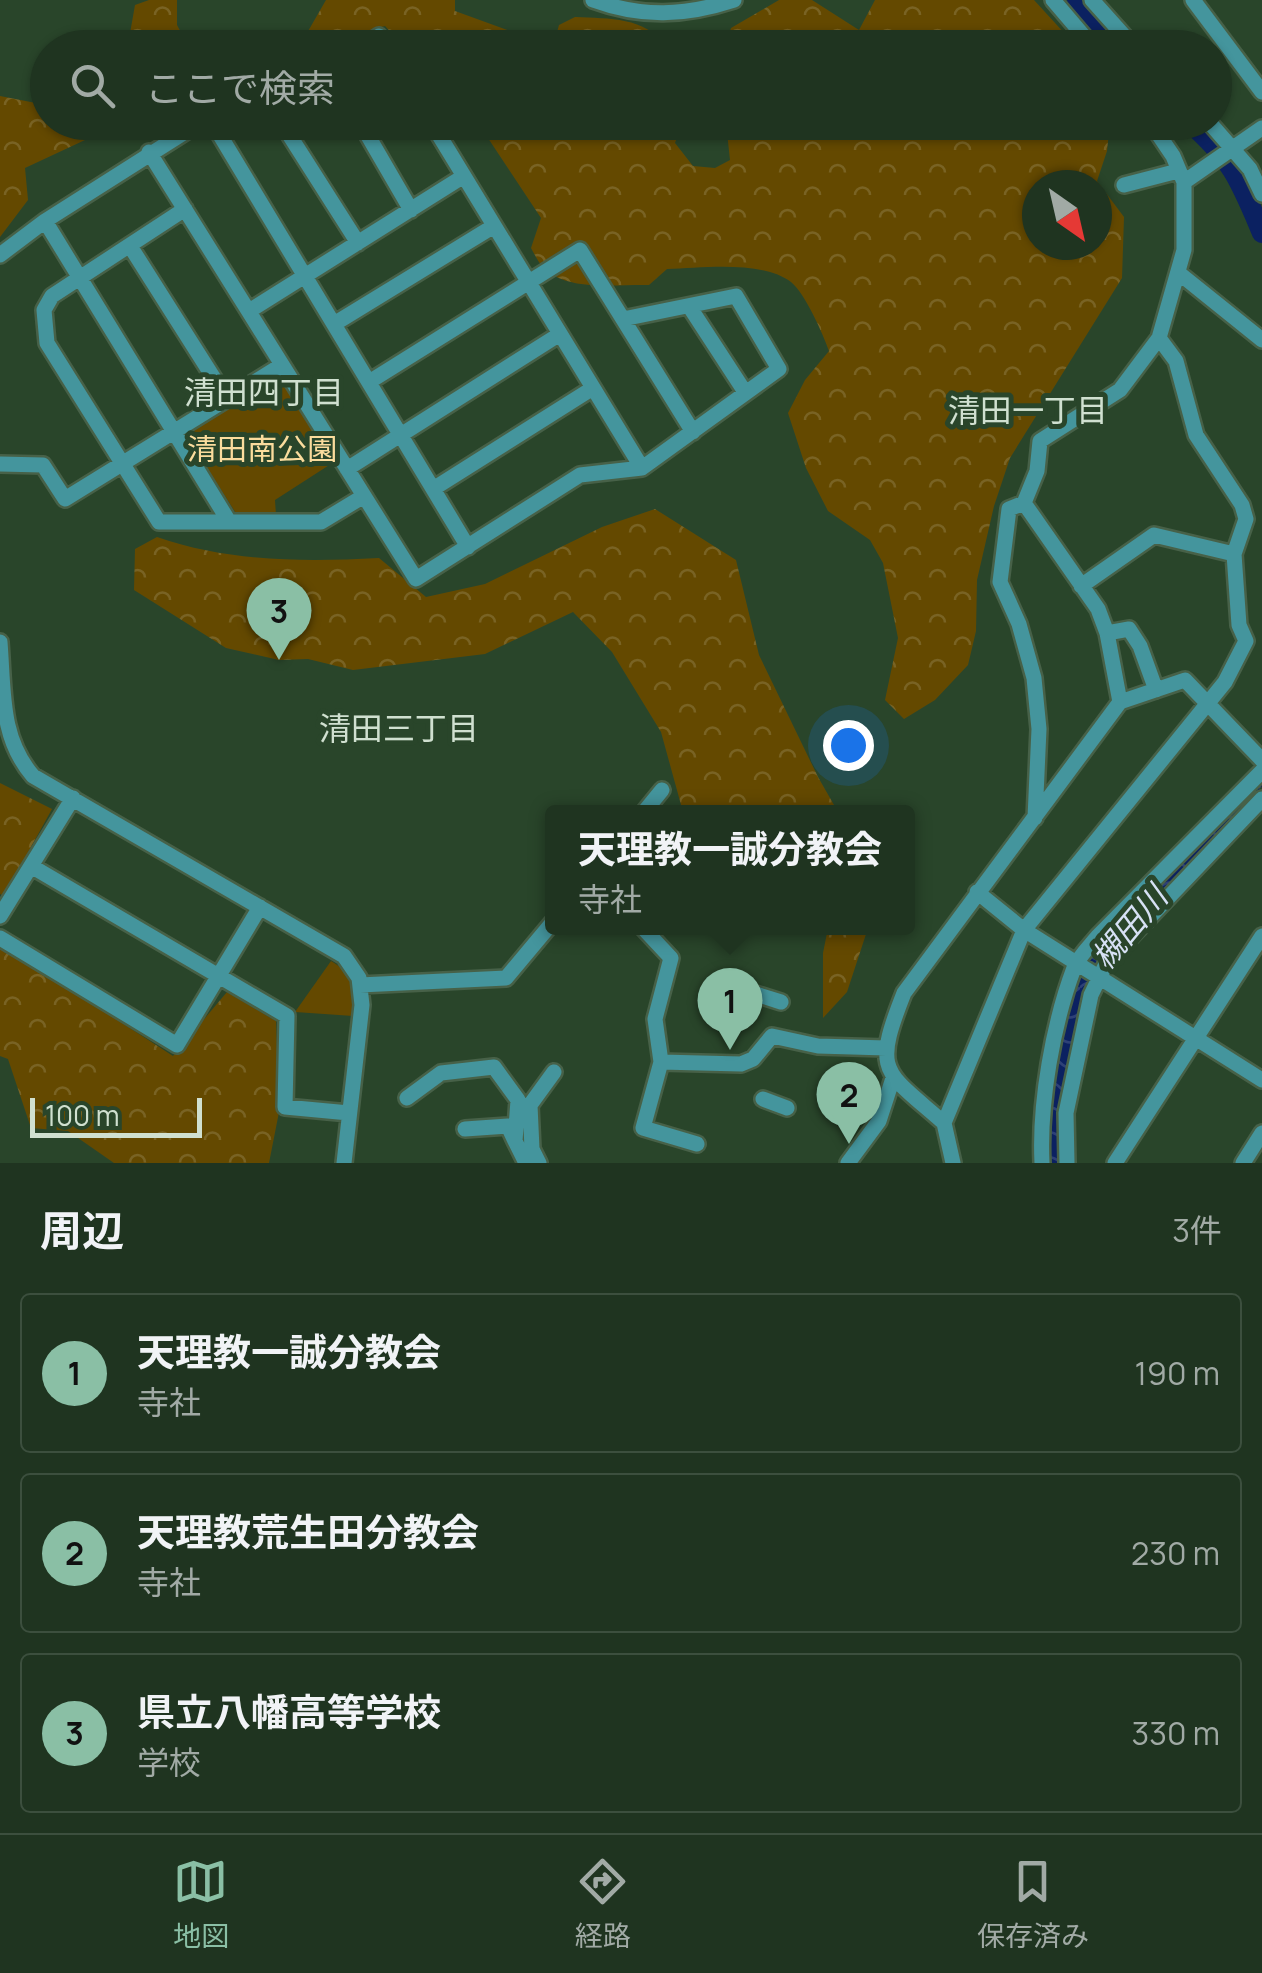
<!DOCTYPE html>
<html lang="ja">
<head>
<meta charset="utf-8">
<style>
	body { margin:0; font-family:Manrope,"Noto Sans JP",sans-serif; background:#273c29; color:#f1f3f6 }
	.compass { position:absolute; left:1022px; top:170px; width:90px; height:90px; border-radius:50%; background:#1f3420; box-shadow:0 2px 8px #0004; rotate:146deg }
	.scale { position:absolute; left:30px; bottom:25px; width:172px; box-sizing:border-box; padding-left:10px; border:5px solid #d0e0d0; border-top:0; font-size:28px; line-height:35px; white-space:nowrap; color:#d0e0d0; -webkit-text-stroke:8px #29452a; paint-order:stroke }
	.you { position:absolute; left:848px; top:745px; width:35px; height:35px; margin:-25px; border:8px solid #fff; border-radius:50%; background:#1a73e8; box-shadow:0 0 0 15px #1a73e833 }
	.badge { display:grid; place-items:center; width:65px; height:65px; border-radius:50%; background:#8abfa5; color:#111; font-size:32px; font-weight:700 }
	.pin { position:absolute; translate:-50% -82px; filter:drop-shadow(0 2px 5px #0008) }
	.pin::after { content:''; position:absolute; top:52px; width:35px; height:30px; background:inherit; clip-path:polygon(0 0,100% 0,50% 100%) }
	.popup { position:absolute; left:545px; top:805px; width:370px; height:130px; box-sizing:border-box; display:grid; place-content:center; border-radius:10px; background:#1f3420; filter:drop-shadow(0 2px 8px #0005); font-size:32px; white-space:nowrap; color:#a1aaa5 }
	.popup b { font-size:38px; color:#f1f3f6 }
	.popup::after { content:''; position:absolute; left:50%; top:100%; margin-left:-20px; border:20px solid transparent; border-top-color:#1f3420 }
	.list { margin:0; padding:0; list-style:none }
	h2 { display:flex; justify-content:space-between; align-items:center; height:130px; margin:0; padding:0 40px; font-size:42px }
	h2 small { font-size:32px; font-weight:400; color:#a1aaa5 }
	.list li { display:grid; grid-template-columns:65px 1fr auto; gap:30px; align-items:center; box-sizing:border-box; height:160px; margin:0 20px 20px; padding:0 20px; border:2px solid #3c4f3e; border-radius:10px }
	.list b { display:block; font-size:38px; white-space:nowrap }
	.list p { margin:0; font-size:32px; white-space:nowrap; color:#a1aaa5 }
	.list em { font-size:32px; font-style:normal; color:#a1aaa5 }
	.icon { flex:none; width:55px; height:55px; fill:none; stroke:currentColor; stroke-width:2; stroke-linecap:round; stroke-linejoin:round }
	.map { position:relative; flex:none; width:1262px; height:1163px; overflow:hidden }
	.search { position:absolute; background:#1f3420; box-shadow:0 2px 8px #0004; left:30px; right:30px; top:30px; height:110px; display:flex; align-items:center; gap:25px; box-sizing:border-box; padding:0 35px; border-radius:55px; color:#a1aaa5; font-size:38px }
	.sheet { height:670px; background:#1f3420 }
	nav { display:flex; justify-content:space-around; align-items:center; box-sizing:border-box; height:140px; border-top:2px solid #3c4f3e; background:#1f3420; font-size:28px; color:#a1aaa5 }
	nav a { display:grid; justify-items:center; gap:5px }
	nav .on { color:#8abfa5 }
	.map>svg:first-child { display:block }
	.forest { fill:url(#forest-crowns); fill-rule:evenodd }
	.green { fill:#644900 }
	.water { fill:url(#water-waves) }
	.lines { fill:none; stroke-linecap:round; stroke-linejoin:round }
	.river { stroke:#0b2161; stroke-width:20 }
	.minor-casing { stroke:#476148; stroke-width:20 }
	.minor { stroke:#44959d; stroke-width:15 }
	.labels { text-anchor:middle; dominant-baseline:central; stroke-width:10; stroke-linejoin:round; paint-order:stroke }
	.park-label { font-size:30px; fill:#fbdc9d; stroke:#29452a }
	.neighbourhood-label { font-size:32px; fill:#d0e0d0; stroke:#29452a }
	.water-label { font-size:32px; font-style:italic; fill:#d7e1f5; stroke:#29452a }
</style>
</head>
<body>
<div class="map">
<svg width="1262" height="1163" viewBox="0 0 1262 1163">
	<defs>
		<pattern id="forest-crowns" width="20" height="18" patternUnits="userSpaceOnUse" patternTransform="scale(2.5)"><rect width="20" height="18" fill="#644900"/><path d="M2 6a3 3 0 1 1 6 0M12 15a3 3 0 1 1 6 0" fill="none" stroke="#796324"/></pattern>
		<pattern id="water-waves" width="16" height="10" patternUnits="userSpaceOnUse" patternTransform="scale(2.5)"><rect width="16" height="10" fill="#0b2161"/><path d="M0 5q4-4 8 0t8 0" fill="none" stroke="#2e4177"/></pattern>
	</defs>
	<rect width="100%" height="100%" fill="#29452a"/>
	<path class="forest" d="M 149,0 L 177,0 L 177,25 L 189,47 L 107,47 L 129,39 L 135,5 Z
		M 326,0 L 455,0 L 455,11 L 529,38 L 527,47 L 405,47 L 385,26 L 313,47 L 307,33 Z
		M 779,0 L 812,0 L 859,30 L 875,0 L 1034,0 L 1077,47 L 725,47 L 731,28 Z
		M 575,17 C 610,19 644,16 667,47 L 553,47 L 559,25 Z
		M 47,94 L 48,122 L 155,123 L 85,140 L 25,168 L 28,200 L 0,237 L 0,96 L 41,104 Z
		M 478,123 L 682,123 L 675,143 L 693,166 L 715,168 L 730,160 L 726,123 L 1110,123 L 1107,151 L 1097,181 L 1124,217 L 1122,278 L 1010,458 L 994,506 L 977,580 L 976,631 L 968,665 L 935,700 L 904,719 L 885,700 L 898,638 L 883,563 L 870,540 L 828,511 L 806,468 L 788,413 L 805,380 L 829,351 C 823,334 805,293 791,282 C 761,260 703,268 667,269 L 649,285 C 618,284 569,292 545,269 C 539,264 535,255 531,248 L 541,218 ZM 1037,185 L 1097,185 L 1097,245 L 1037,245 Z
		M 655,509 L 736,560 L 759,655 L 818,777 L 838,812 L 683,812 L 661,732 L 612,652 L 573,612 L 485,654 L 353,670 L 308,659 L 279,660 L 226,648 L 134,590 L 135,549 L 157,537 C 229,562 304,562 379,558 L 426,597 L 485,584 L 602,527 Z
		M 0,783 L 52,809 L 4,896 L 0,894 Z
		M 828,928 L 868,928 L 847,992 L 823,1018 L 823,953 Z
		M 0,944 L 173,1056 L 227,992 L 276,1021 L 279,1112 L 269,1163 L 114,1163 L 68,1131 L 31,1128 L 8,1059 L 0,1056 Z"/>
	<path class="green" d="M 281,376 L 334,462 L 275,500 L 276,515 L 237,515 L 186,435 Z
		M 331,961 C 354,974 355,991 353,1016 L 295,1012 Z"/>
	<path class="water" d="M 1262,777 L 1262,786 L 1250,800 L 1104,951 L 1084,1000 L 1059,1105 L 1059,1163 L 1047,1163 C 1046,1088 1059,1001 1104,939 Z"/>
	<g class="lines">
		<path class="river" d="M 1077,0 L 1117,48
			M 1189,122 C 1233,161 1240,181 1262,233"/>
		<g class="minor-casing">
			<path id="minor" d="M 593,0 C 642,18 685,16 734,0
				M 1053,0 L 1094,48
				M 1092,0 L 1135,48
				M 1193,0 L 1262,92
				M 361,48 L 379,36 L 386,48
				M 212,122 L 468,547
				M 281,122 L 358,243
				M 360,122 L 411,210
				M 431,122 L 642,468
				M 1209,122 L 1250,169 L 1262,194
				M 149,152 L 416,579 L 580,475 L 642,468 L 779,369 L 736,296 L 623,319
				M 1184,182 L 1262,128
				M 1124,185 L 1178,171
				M 185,209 L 52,296 L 44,310 L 47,343 L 159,522 L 321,522 L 364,496
				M 45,221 L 228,520
				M 130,246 L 227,399
				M 0,255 L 45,221 L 201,122
				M 1180,274 L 1262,340
				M 689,306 L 745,392
				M 249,311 L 464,176
				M 334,324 L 494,226
				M 369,382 L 580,250 L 693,432
				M 0,464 L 43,465 L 65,499 L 282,365
				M 347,469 L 560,334
				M 433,489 L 593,388
				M 1024,503 L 1098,609 L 1107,633 L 1120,702
				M 1081,586 L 1154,535 L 1234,554
				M 1107,633 L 1129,629 L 1140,646 L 1156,690
				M 0,642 C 4,692 0,738 33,776 L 344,956 L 359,978 L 362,1005 L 344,1163
				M 644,812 L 662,790
				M 1035,818 L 1039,729 L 1034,678 L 1019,624 L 1000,582 L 1009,509 L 1024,503 L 1037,471 L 1040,441 L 1120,390 L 1159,338 L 1184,250 L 1184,182 L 1173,156 L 1150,122
				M 31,866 L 287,1016 L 285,1107 L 349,1113
				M 977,892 L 1024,930 L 1262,1080
				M 0,916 L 73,798
				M 643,928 L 671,958 L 655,1019 L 661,1062 L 643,1128 L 697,1144
				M 0,938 L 177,1045 L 260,907
				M 724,984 L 781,1002
				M 360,985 L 506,978 L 552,923
				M 661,1062 L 741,1064 L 753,1059 L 772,1036 L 818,1046 L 886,1048
				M 407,1098 L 441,1073 L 494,1067 L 518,1100 L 515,1141 L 526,1163
				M 763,1099 L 787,1108
				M 944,1123 C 884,1070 872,1074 904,993 L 1120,702 L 1185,680 L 1262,760
				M 465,1129 L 508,1126 L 515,1141
				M 539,1163 L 532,1149 L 530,1105 L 554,1072
				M 848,1163 L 879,1121 L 893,1078
				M 953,1163 L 944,1123 L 1024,930 L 1225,682 L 1246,641 L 1239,625 L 1234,554 L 1246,519 L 1242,505 L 1196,435 L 1176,361 L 1159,338
				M 1042,1163 C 1039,1103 1053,1024 1074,968 C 1079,956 1090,946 1098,936 L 1262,771
				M 1067,1163 L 1066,1113 L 1091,995 L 1107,962 L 1262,799
				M 1115,1163 L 1262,936
				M 1243,1163 L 1262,1133"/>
		</g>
		<use href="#minor" class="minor"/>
	</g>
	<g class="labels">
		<g class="park-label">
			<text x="262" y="448">清田南公園</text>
		</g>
		<g class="neighbourhood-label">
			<text x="264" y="392">清田四丁目</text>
			<text x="1028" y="410">清田一丁目</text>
			<text x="399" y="728">清田三丁目</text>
		</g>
		<g class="water-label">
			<text transform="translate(1129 927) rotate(-50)">槻田川</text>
		</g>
	</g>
</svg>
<svg class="compass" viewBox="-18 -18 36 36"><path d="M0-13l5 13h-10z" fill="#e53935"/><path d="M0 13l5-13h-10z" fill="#a1aaa5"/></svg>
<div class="scale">100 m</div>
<div class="you"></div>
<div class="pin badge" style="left:730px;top:1050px">1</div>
<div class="popup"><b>天理教一誠分教会</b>寺社</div>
<div class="pin badge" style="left:849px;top:1144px">2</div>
<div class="pin badge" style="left:279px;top:660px">3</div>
<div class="search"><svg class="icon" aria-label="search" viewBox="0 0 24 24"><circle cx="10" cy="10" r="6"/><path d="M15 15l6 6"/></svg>ここで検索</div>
</div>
<section class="sheet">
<h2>周辺<small>3件</small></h2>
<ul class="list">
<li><span class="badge">1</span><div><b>天理教一誠分教会</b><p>寺社</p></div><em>190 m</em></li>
<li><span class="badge">2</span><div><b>天理教荒生田分教会</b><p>寺社</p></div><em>230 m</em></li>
<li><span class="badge">3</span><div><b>県立八幡高等学校</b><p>学校</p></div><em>330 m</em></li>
</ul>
</section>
<nav>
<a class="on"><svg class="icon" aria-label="map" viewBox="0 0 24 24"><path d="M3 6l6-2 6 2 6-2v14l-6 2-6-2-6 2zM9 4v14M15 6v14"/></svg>地図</a>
<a><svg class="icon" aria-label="directions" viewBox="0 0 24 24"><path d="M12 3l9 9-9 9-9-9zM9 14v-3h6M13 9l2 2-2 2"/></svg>経路</a>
<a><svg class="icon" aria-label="saved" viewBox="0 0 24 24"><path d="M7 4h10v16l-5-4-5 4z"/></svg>保存済み</a>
</nav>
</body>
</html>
